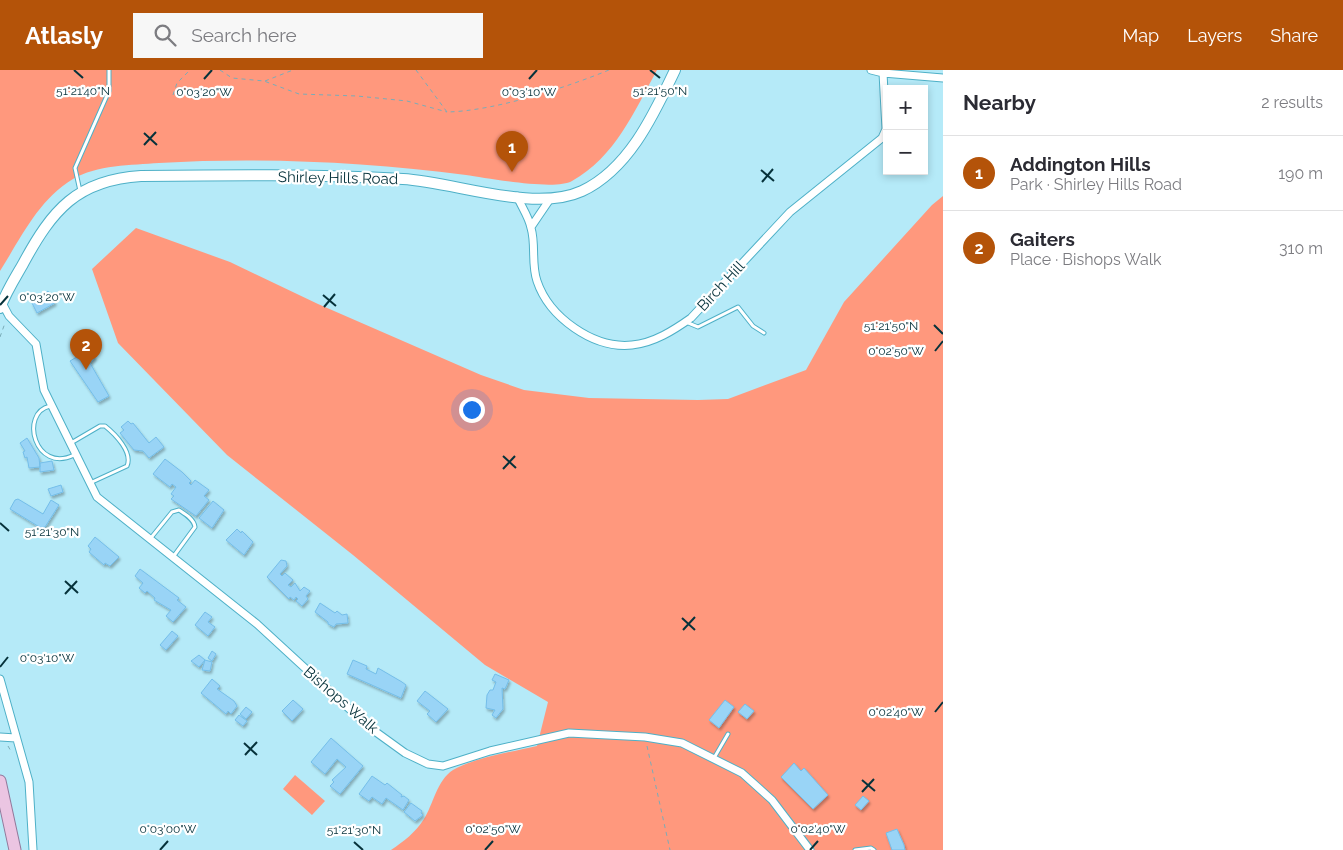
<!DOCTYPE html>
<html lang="en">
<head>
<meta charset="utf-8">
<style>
	body { margin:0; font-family:Raleway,sans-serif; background:#f7f7f7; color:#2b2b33 }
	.controls { position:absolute; right:15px; top:15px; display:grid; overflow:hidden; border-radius:0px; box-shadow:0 2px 8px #0003 }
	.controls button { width:45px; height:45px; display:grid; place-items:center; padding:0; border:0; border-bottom:1px solid #e1e1e2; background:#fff; color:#2b2b33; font:25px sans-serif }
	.you { position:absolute; left:471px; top:339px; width:18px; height:18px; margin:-12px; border:4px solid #fff; border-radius:50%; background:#1a73e8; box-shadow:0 0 0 8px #1a73e833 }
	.badge { display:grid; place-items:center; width:32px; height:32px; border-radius:50%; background:#b45309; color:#fff; font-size:16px; font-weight:700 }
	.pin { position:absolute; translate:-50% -41px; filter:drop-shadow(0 1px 2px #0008) }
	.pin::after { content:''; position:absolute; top:26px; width:18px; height:15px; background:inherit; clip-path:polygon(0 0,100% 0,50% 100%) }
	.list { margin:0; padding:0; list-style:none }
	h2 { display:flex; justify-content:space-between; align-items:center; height:65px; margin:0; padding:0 20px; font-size:21px }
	h2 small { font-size:16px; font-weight:400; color:#7c7c81 }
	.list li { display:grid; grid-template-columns:32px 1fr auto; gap:15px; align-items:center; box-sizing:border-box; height:75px; padding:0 20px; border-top:1px solid #e1e1e2 }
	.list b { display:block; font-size:19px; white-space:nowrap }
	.list p { margin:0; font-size:16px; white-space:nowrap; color:#7c7c81 }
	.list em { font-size:16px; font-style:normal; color:#7c7c81 }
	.icon { flex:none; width:28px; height:28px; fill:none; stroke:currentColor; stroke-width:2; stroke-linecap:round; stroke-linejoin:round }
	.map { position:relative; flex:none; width:943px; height:780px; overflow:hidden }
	header { display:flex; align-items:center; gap:30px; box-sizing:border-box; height:70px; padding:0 25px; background:#b45309; color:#fff }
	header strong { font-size:24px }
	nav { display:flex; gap:28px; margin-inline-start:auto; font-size:18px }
	.search { width:350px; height:45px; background:#f7f7f7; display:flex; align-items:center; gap:12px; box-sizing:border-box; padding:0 18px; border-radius:0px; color:#7c7c81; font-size:19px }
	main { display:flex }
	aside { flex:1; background:#fff }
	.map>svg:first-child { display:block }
	.green { fill:#ff987d }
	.building { fill:#99d4f6; stroke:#74bee9; filter:url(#shadow) }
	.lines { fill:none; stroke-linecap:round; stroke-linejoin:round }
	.lane-casing { stroke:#4eb0c7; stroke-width:5 }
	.street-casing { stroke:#4eb0c7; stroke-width:9 }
	.secondary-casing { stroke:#4eb0c7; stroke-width:12 }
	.primary-casing { stroke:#92799b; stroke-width:13 }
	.path { stroke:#7aacb8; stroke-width:1; stroke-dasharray:4 4; stroke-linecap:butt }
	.lane { stroke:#fff; stroke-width:3 }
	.street { stroke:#fff; stroke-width:7 }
	.secondary { stroke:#fff; stroke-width:10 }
	.primary { stroke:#ebc5e2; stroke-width:11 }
	.ticks { fill:none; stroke:#06323b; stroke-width:2 }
	.labels { text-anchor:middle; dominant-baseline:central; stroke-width:4.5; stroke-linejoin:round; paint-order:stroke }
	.street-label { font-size:15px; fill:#06323b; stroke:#fff }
	.ticks-label { font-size:12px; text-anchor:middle; fill:#06323b; stroke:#fff; stroke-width:4.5; stroke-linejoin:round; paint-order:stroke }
</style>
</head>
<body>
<header>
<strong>Atlasly</strong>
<div class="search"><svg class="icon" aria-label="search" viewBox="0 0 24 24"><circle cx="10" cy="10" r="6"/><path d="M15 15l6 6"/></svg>Search here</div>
<nav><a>Map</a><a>Layers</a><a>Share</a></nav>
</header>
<main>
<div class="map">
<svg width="943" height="780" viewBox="0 0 943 780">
	<defs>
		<filter id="shadow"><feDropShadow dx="1.5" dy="2.5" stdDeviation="1" flood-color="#0004"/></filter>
	</defs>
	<rect width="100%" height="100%" fill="#b5eaf8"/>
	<path class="green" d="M 0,0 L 657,0 C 634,42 615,87 572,111 C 555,121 487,108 466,105 C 365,92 261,87 159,93 C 132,95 96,95 73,109 C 38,130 21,168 0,201 Z
		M 943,126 L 943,780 L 391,780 C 404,771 415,763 424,749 C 433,735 437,710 453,700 C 476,687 512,682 537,676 L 548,632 L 485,595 L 353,485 L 227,385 L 118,273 L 92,199 L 136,158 L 230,192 L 318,234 L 481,305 L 524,320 L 589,328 L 698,330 L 728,329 L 806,300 L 844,232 L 932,135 Z
		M 295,705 L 325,731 L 312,745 L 283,719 Z"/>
	<path class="building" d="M 48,221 L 55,233 L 37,243 L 32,233 Z
		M 90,279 L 95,288 L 90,293 L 109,326 L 98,332 L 70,291 Z
		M 128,351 L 131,354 L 133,353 L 149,373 L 156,367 L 164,377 L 149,388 L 143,381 L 134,380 L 120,363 L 124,360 L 121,357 Z
		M 27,368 L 39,388 L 40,397 L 29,398 L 27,387 L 25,388 L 23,382 L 25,381 L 20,373 Z
		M 165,389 L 182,402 L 191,411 L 189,413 L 191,415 L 195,410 L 209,420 L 204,426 L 209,430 L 196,446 L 171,429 L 174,426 L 171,424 L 176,417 L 172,414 L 170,417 L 153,404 Z
		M 52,391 L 54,400 L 40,402 L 40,393 Z
		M 61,415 L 63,422 L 51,426 L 48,419 Z
		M 18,429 L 43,444 L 51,430 L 59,435 L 45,457 L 41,458 L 10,439 L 15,430 Z
		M 213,431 L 224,440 L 212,458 L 199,448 Z
		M 237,459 L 241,463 L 242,461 L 253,472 L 244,485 L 226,470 Z
		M 95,467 L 119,487 L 110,496 L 105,493 L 104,495 L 89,482 L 91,479 L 88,476 Z
		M 281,490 L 286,491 L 287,496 L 280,504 L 282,506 L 285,503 L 293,510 L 288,515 L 291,517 L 295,513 L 300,521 L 304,517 L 310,521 L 306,526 L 308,529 L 302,536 L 296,531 L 298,529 L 296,527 L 294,530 L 290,527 L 289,529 L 267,507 Z
		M 140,499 L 179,528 L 177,530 L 186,537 L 173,552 L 166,546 L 171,540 L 154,530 L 155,528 L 147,521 L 145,523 L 139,518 L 143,513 L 135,506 Z
		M 320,533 L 335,543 L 337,541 L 342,545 L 347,544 L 348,553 L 336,554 L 334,557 L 328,554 L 328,552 L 315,542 Z
		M 205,542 L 212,547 L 208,552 L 215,557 L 208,566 L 195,555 Z
		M 172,561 L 178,566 L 166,580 L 160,575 Z
		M 212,581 L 216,584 L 212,591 L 208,588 Z
		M 199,585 L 205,590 L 199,597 L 191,591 Z
		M 205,590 L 212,592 L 210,601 L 202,600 Z
		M 353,590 L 367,596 L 366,599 L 376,604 L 378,598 L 402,612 L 406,615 L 401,628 L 347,604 Z
		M 495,604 L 509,610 L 505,619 L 502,618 L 503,639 L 496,648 L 492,645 L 495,640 L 486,638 L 487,625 L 490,620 L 493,620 L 496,612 L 492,610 Z
		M 212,609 L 220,616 L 217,619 L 234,631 L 237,636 L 231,644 L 228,641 L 226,644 L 201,623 Z
		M 425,621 L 448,639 L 436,652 L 427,644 L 430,641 L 417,631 Z
		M 293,630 L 303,639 L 292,651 L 282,641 Z
		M 725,630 L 734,637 L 719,658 L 709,650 Z
		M 745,634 L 754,641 L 747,649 L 738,642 Z
		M 246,637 L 252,642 L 246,649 L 240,644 Z
		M 239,645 L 247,651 L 243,656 L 235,650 Z
		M 331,668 L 363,696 L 340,724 L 330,716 L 334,712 L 332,710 L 346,697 L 337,689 L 325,704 L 311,692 Z
		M 794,693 L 801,701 L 804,698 L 828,725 L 813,739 L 781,707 Z
		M 372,706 L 385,715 L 387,713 L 402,725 L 401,727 L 404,726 L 409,730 L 403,740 L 386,728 L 382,734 L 372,727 L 369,731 L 359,724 Z
		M 863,726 L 869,731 L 861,740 L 855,735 Z
		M 411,733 L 422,741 L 421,743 L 423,745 L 415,751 L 404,742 Z
		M 897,759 L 904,775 L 905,780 L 892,780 L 886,763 Z"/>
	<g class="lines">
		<g class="lane-casing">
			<path id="lane" d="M 80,121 L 75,98 L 109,21 L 109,0
				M 686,252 L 698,257 L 738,237 L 753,256 L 764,263
				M 50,336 C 19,343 35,404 74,385
				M 71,373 L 100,356 L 105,356 C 115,364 133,382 127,396 L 90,413
				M 150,469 L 172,442 L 179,440 C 185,444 194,449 195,457 L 173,487
				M 714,688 L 728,664
				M 855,780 L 871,778 L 874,780"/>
		</g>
		<g class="street-casing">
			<path id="street" d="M 871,0 L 883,3 L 943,8
				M 517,126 C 521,136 529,147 531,158 C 536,174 531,194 537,211 C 549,247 593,279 632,275 C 654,273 674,260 691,248 L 790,142 L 882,68 L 886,59 L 883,3
				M 531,157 L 550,129
				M 1,231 L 9,246 L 36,274 L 44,320 L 97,427 L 257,554 L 369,657 L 405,683 L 428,694 L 443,696 L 490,681 L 569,663 L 645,667 L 682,673 L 742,703 L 772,730 L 810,780
				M 0,609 L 29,712 L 33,780
				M 0,667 L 16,668"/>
		</g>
		<g class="secondary-casing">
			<path id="secondary" d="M 0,238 C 6,222 15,208 23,194 C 52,140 77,110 141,106 C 228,105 316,104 403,109 C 455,112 534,143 582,121 C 629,99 654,44 675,0"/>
		</g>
		<g class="primary-casing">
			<path id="primary" d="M 0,711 L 15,780"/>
		</g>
		<path class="path" d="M 220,0 L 232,8 L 264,11 L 299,24 L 357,26 L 407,31 L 447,42
			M 416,0 L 447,42 C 494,41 565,18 609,0
			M 265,11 L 293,0
			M 173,25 L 177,13 L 190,0
			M 0,267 L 5,253
			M 8,676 L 12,683
			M 647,676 L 670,780"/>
		<use href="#lane" class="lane"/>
		<use href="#street" class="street"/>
		<use href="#secondary" class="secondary"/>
		<use href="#primary" class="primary"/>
	</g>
	<path class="ticks" d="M 74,0 L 83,8M 650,0 L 660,8M 204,9 L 212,0M 529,9 L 537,0M 144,63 L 157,75M 144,75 L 156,62M 761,100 L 774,111M 762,112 L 773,99M 323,225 L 336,236M 0,235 L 8,226M 324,237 L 335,224M 934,255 L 943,264M 935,281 L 943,271M 503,386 L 516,398M 503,399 L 515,386M 0,453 L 9,461M 65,511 L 78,523M 65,524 L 77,511M 682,548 L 695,560M 683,560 L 695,547M 0,597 L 8,587M 935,642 L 943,632M 244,673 L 257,685M 245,685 L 257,672M 862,710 L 875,721M 862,722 L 874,709M 354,772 L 363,780M 160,780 L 168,771M 485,780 L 493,771M 810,780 L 818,771"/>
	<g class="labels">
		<g class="street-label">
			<text transform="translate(338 108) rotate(1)">Shirley Hills Road</text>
			<text transform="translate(721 216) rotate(-47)">Birch Hill</text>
			<text transform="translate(341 630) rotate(41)">Bishops Walk</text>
		</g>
	</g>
	<g class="ticks-label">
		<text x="83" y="25">51°21'40"N</text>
		<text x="660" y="25">51°21'50"N</text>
		<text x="204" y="26">0°03'20"W</text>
		<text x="529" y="26">0°03'10"W</text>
		<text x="47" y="231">0°03'20"W</text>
		<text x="891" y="260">51°21'50"N</text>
		<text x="896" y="285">0°02'50"W</text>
		<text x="52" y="466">51°21'30"N</text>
		<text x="47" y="592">0°03'10"W</text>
		<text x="896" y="646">0°02'40"W</text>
		<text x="168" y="763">0°03'00"W</text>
		<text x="493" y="763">0°02'50"W</text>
		<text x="818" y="763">0°02'40"W</text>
		<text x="354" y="764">51°21'30"N</text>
	</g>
</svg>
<div class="controls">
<button>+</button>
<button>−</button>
</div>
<div class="you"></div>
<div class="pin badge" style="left:512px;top:102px">1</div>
<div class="pin badge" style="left:86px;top:300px">2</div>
</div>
<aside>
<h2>Nearby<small>2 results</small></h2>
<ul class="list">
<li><span class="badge">1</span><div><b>Addington Hills</b><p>Park · Shirley Hills Road</p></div><em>190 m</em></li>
<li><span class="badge">2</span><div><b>Gaiters</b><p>Place · Bishops Walk</p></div><em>310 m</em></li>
</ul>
</aside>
</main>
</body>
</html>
